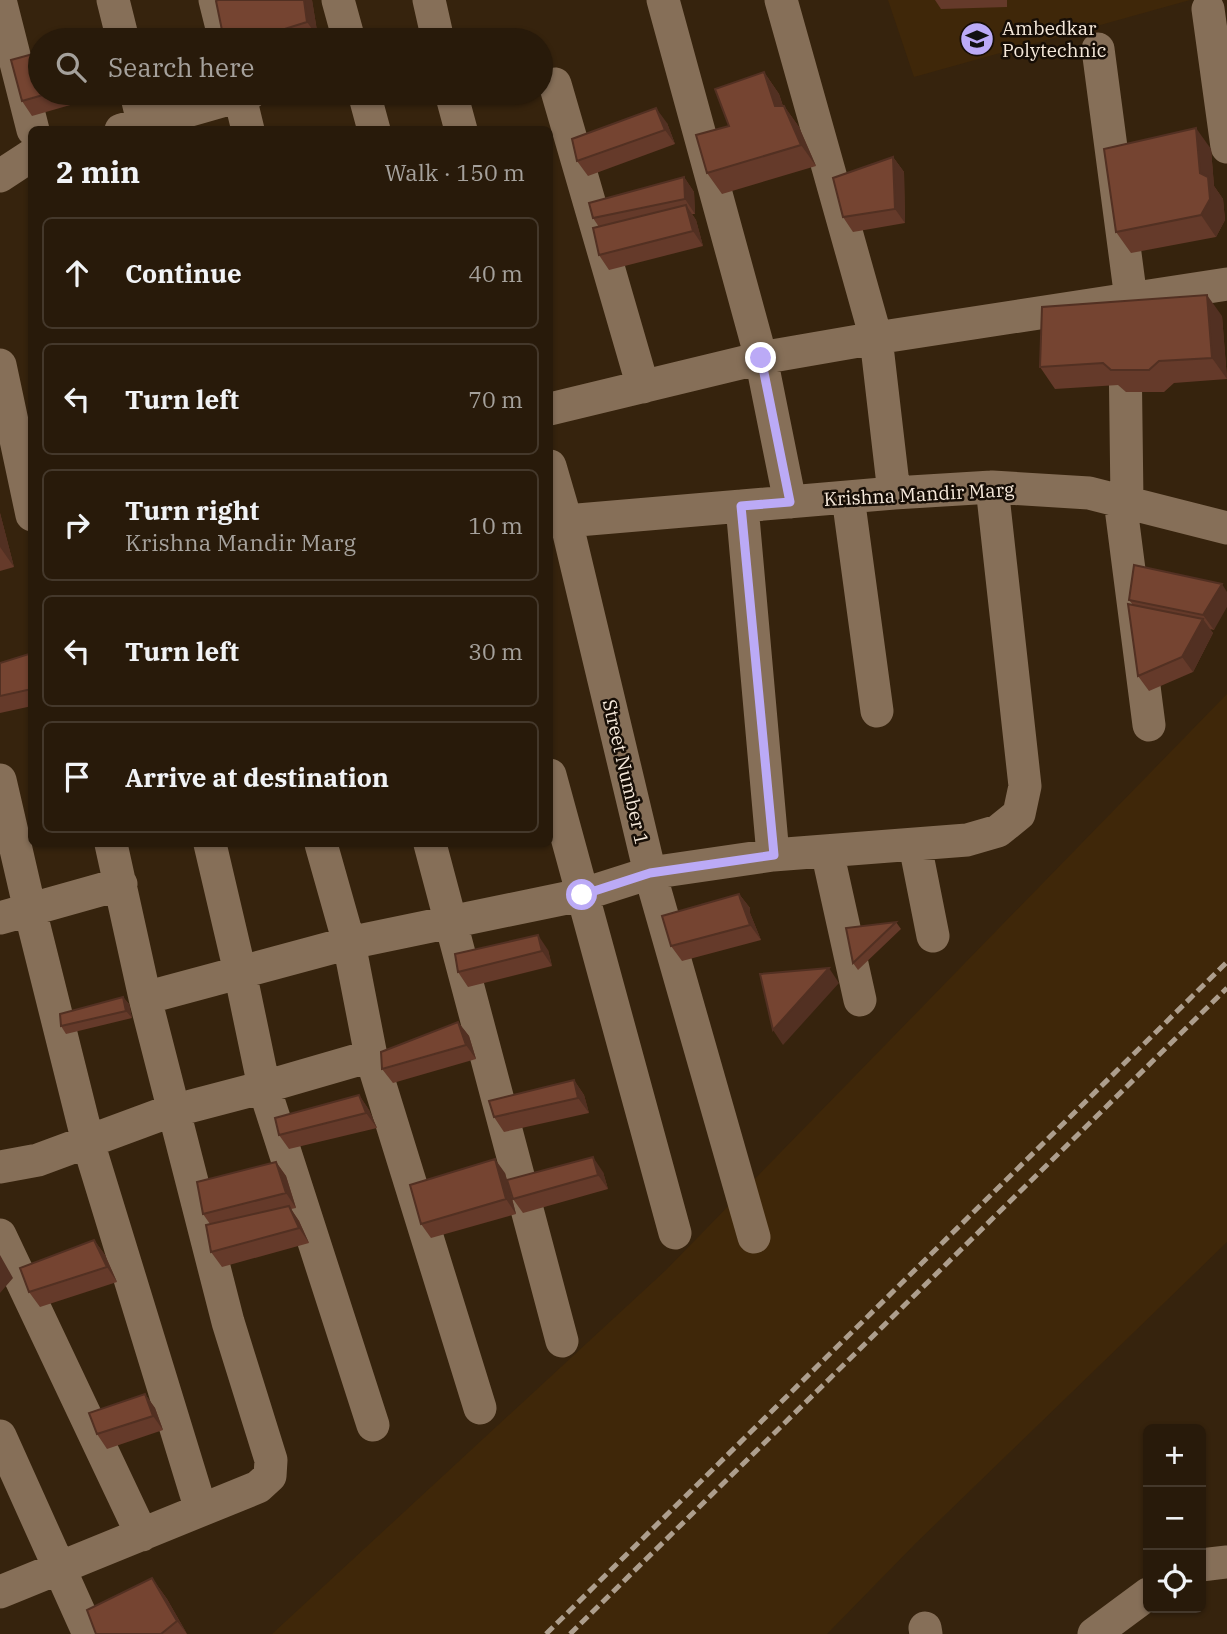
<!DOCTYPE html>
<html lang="en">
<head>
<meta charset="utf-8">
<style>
	body { margin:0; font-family:"IBM Plex Serif",serif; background:#302313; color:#f1f3f6 }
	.controls { position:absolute; right:21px; bottom:21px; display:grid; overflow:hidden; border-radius:10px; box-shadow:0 2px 5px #0004 }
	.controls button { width:63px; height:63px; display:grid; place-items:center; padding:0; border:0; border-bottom:2px solid #44382b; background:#281a0a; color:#f1f3f6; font:35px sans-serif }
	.stop { position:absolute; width:21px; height:21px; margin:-16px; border:5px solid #bbaaf6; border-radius:50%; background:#fff }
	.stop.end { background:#bbaaf6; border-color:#fff; box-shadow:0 2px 7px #0008 }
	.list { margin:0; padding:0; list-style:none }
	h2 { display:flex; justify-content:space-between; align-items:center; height:91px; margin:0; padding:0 28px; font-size:30px }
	h2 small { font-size:23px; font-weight:400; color:#a5a19c }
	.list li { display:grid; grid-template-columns:46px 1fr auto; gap:21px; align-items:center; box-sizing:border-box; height:112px; margin:0 14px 14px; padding:0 14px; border:2px solid #44382b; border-radius:10px }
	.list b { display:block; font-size:26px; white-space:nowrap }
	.list p { margin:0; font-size:23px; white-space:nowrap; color:#a5a19c }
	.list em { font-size:23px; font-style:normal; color:#a5a19c }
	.icon { flex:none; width:38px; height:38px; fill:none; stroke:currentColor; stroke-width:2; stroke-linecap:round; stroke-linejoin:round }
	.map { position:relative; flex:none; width:1227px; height:1634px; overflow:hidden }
	.search { position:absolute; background:#281a0a; box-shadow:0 2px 5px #0004; left:28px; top:28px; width:525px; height:77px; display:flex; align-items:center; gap:18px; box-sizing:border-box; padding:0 24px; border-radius:38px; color:#a5a19c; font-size:26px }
	.panel { position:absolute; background:#281a0a; box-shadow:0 2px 5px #0004; left:28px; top:126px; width:525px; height:721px; border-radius:10px }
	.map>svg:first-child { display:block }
	.built { fill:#3f2709 }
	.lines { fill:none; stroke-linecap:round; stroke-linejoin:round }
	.street { stroke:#866f58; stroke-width:33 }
	.rail { stroke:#ad9e8d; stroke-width:5; stroke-dasharray:10 5; stroke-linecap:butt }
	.wall { fill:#653a2a }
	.shaded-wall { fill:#523022 }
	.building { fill:#754431; stroke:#523022; stroke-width:2 }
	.route { stroke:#bbaaf6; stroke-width:9 }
	.labels { text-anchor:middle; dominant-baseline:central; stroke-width:5; stroke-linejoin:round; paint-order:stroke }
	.poi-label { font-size:19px; fill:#f6e9db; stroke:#170e06; text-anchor:start }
	.street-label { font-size:19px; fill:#f6e9db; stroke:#170e06 }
</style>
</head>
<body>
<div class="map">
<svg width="1227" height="1634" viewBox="0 0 1227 1634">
	<rect width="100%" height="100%" fill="#36230d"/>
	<path class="built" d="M 888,0 L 1190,0 L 914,77 Z
		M 1227,694 L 1227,1242 L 915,1544 L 827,1634 L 272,1634 L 666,1270 Z"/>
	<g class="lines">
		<path class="street" d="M 0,0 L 33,130
			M 113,0 L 123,40
			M 215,0 L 225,40
			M 338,0 L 349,40
			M 429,0 L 438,40
			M 663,0 L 761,358 L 790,502
			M 1208,9 L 1227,147
			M 1098,49 L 1131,299
			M 555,84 L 643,387
			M 136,93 L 145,130
			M 239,93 L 248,130
			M 364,93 L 374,130
			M 451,93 L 461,130
			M 121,130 L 250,93
			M 0,176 L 32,155
			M 1125,347 L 1127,502
			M 0,365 L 32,515
			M 550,409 L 761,358 L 876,338 L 781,0
			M 550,466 L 566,521 L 650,873 L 754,1237
			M 894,493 L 876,338 L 1227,284
			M 848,497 L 877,711
			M 1120,500 L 1149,725
			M 742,506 L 773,855
			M 566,521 L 894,493 L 992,487 L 1089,493 L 1227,528
			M 550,775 L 675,1233
			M 0,780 L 30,910 L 88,1142 L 201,1510
			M 210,844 L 240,972 L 264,1087 L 373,1425
			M 321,844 L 349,943 L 371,1056 L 480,1408
			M 430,844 L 562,1341
			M 915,845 L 933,936
			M 827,851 L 860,1000
			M 0,918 L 121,884
			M 145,998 L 349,943 L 581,895 L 650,873 L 773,855 L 967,840 L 998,831 L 1019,814 L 1025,786 L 992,487
			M 0,1167 L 38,1160 L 165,1113 L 264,1087 L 371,1056
			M 0,1235 L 142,1535
			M 0,1436 L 89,1634
			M 1201,1565 L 1227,1562
			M 0,1592 L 258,1487 L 270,1476 L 271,1460 L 228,1322 L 145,998 L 111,844
			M 925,1628 L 926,1634
			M 1094,1634 L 1148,1594"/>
		<path class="rail" d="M 546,1634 L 1227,962
			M 570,1634 L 1227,988"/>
	</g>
	<path class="wall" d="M 218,0 L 312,0 L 318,37 L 307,40 L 224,40 Z
		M 935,0 L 1007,0 L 1007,7 L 941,9 Z
		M 764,72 L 779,94 L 783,106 L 784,106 L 799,127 L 816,166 L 722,194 L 707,173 L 729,126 Z
		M 40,93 L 112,93 L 32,116 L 22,101 Z
		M 667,123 L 675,144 L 588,176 L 577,161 Z
		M 1211,149 L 1214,186 L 1223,199 L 1225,220 L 1216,237 L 1131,253 L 1116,232 Z
		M 893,157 L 904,172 L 905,223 L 853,232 L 843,217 Z
		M 684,177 L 694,192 L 695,214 L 692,214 L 696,220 L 703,246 L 609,270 L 599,255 L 599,227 L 593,218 Z
		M 1222,316 L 1227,379 L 1174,383 L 1164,392 L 1126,392 L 1118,385 L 1055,389 L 1040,367 Z
		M 0,513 L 14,567 L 0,571 Z
		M 1222,584 L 1214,630 L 1210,629 L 1213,633 L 1193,672 L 1149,691 L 1138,676 L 1133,605 L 1129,600 Z
		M 32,653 L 32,706 L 0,713 L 0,663 Z
		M 739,894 L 750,908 L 750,913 L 761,940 L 682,961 L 671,946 Z
		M 896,922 L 901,929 L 858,970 L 853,963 Z
		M 548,950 L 552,966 L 468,987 L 458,972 Z
		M 123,997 L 129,1004 L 132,1018 L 66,1034 L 61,1026 Z
		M 458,1022 L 469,1036 L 476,1059 L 393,1083 L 382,1069 Z
		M 574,1080 L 584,1095 L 589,1113 L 504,1132 L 494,1117 Z
		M 359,1095 L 369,1110 L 377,1128 L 289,1149 L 279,1135 Z
		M 276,1162 L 286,1176 L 296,1208 L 291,1209 L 299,1221 L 309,1243 L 222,1267 L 211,1252 L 210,1224 L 203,1214 Z
		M 603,1172 L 608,1189 L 523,1213 L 513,1199 L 508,1182 L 516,1214 L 431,1238 L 421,1224 L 505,1173 L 507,1180 Z
		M 94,1240 L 105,1255 L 117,1282 L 40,1307 L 29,1292 Z
		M 145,1394 L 155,1408 L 163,1430 L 107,1449 L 97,1434 Z
		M 152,1578 L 167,1599 L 187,1634 L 96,1634 Z"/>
	<path class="shaded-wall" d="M 304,0 L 312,0 L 318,37 L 307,22 Z
		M 764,72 L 779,94 L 790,128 L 775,106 Z
		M 784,106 L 799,127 L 816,166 L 801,145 Z
		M 656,108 L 667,123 L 675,144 L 665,130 Z
		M 1196,128 L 1211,149 L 1214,186 L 1223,199 L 1225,220 L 1216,237 L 1201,215 L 1200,173 Z
		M 893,157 L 904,172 L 905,223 L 895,209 Z
		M 684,177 L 694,192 L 695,214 L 685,199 Z
		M 686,205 L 696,220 L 703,246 L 693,231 Z
		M 1207,295 L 1222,316 L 1227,379 L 1212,358 Z
		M 0,513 L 14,567 L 0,547 Z
		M 1222,584 L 1227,592 L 1227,607 L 1214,630 L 1203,615 Z
		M 1203,619 L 1213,633 L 1193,672 L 1182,657 Z
		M 739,894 L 750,908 L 750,913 L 761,940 L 750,925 L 740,898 Z
		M 538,935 L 548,950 L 552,966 L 542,951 Z
		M 829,968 L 839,983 L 783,1045 L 773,1030 Z
		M 123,997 L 129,1004 L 132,1018 L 126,1011 Z
		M 458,1022 L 469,1036 L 476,1059 L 466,1045 Z
		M 574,1080 L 584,1095 L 589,1113 L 578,1098 Z
		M 359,1095 L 369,1110 L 377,1128 L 366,1113 Z
		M 593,1157 L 603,1172 L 608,1189 L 598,1175 Z
		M 495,1159 L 505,1173 L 516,1214 L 506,1199 Z
		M 276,1162 L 286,1176 L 296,1208 L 286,1193 Z
		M 289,1206 L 299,1221 L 309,1243 L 299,1228 Z
		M 94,1240 L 105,1255 L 117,1282 L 107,1267 Z
		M 0,1255 L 13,1278 L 0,1293 Z
		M 145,1394 L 155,1408 L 163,1430 L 153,1416 Z
		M 152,1578 L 167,1599 L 187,1634 L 177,1621 Z"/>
	<path class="building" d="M 218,0 L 304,0 L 307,22 L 249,40 L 224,40 L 216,1 Z
		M 40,52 L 40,93 L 50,93 L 22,101 L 11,60 Z
		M 764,72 L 775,106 L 784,106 L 801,145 L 707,173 L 696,135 L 729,126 L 715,89 Z
		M 656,108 L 665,130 L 577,161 L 572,139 Z
		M 1196,128 L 1200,173 L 1208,177 L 1210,199 L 1201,215 L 1116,232 L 1104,149 Z
		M 893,157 L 895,209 L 843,217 L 833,178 Z
		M 684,177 L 685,199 L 593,218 L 589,203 Z
		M 686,205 L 693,231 L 599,255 L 593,228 Z
		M 1207,295 L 1212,358 L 1159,361 L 1149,370 L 1111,370 L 1103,363 L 1040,367 L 1042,307 Z
		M 1134,565 L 1222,584 L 1203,615 L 1129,600 Z
		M 1128,604 L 1203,619 L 1182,657 L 1138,676 Z
		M 32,653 L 32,689 L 0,696 L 0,663 Z
		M 739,894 L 740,898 L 750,925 L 671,946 L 662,916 Z
		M 896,922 L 853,963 L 846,928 Z
		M 538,935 L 542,951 L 458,972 L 455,954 Z
		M 829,968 L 773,1030 L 760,974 Z
		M 123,997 L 126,1011 L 61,1026 L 60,1014 Z
		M 458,1022 L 466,1045 L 382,1069 L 381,1052 Z
		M 574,1080 L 578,1098 L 494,1117 L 489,1101 Z
		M 359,1095 L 366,1113 L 279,1135 L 275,1118 Z
		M 593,1157 L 598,1175 L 513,1199 L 507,1180 Z
		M 495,1159 L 506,1199 L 421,1224 L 410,1185 Z
		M 276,1162 L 286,1193 L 203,1214 L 197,1182 Z
		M 289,1206 L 299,1228 L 211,1252 L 206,1225 Z
		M 94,1240 L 107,1267 L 29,1292 L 20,1268 Z
		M 145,1394 L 153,1416 L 97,1434 L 89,1413 Z
		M 152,1578 L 177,1621 L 161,1634 L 96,1634 L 87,1610 Z"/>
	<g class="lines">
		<path class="route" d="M 582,895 L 650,873 L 774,855 L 741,506 L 790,502 L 761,358"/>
	</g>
	<defs>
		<g id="university-disc" transform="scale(1.75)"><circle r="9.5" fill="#bbaaf6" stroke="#170e06"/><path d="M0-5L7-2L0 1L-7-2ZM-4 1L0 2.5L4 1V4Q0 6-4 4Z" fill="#111"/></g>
	</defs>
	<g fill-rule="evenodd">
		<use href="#university-disc" x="977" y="39"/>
	</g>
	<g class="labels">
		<g class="poi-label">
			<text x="1002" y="28">Ambedkar<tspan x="1002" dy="22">Polytechnic</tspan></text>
		</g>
		<g class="street-label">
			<text transform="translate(919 494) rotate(-3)">Krishna Mandir Marg</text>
			<text transform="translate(626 772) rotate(77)">Street Number 1</text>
		</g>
	</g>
</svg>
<div class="controls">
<button>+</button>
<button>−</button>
<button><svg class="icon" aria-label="locate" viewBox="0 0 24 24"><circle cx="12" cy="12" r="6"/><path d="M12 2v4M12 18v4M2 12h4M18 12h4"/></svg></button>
</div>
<div class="stop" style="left:582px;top:895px"></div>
<div class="stop end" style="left:761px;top:358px"></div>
<div class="search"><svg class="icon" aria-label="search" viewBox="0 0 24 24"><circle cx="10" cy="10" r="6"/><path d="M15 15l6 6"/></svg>Search here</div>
<section class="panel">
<h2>2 min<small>Walk · 150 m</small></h2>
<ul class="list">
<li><svg class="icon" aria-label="ahead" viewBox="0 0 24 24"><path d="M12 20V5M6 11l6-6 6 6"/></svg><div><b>Continue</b></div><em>40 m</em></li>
<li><svg class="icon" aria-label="left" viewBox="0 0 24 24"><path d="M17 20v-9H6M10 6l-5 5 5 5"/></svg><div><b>Turn left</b></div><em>70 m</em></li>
<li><svg class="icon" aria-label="right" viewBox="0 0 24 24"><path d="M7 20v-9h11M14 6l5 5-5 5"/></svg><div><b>Turn right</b><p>Krishna Mandir Marg</p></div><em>10 m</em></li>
<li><svg class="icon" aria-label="left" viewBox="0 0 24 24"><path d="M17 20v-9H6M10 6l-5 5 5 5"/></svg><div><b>Turn left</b></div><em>30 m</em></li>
<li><svg class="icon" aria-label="arrive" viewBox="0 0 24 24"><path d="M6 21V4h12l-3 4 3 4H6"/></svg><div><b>Arrive at destination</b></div></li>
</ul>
</section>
</div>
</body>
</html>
